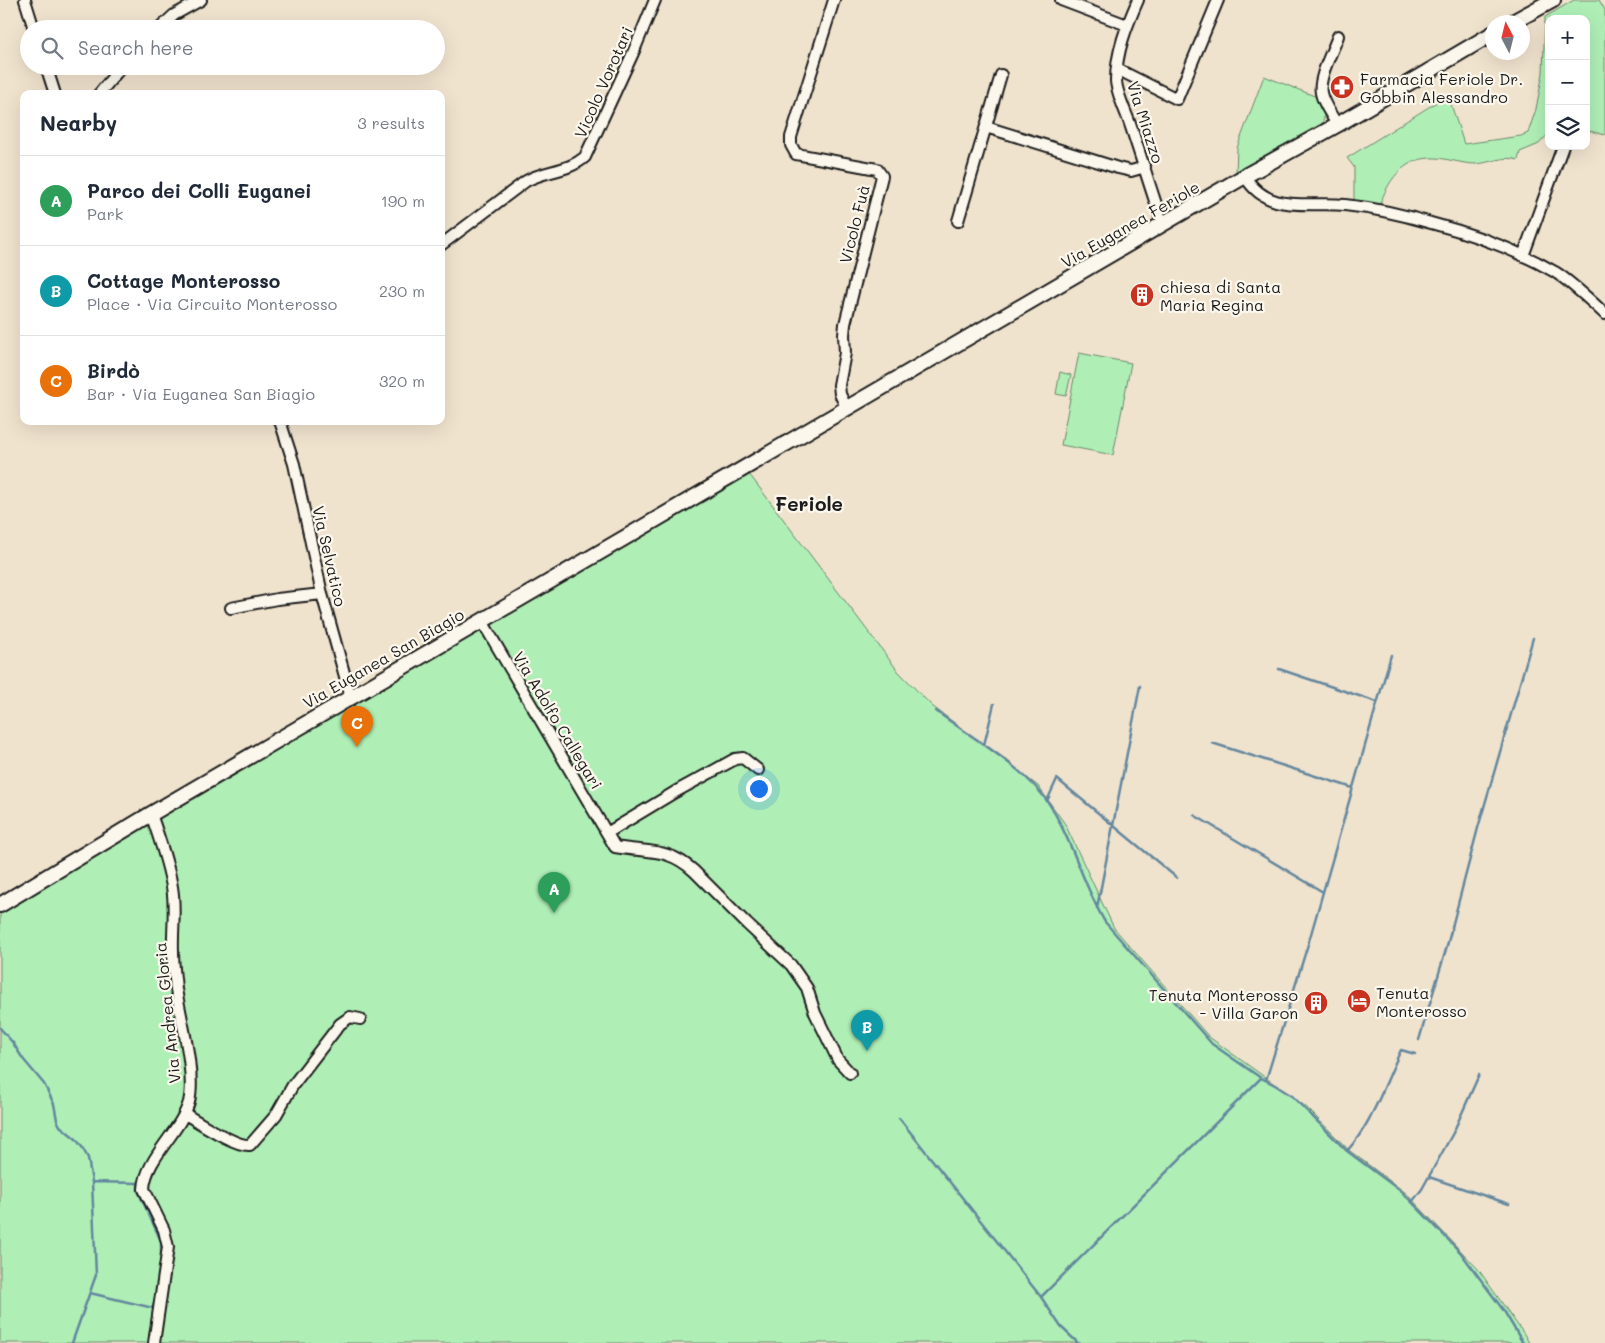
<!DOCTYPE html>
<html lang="en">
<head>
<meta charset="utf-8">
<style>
	body { margin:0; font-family:Mali,sans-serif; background:#f6f6f7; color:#1f2937 }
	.controls { position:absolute; right:15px; top:15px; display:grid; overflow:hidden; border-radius:10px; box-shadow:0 5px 20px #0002 }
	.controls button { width:45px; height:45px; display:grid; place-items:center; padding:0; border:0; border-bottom:1px solid #e0e1e3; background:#fff; color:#1f2937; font:25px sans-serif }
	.compass { position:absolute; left:1485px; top:15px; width:45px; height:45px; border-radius:50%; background:#fff; box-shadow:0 5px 20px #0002; rotate:353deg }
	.you { position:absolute; left:758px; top:788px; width:18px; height:18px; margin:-12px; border:4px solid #fff; border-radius:50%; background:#1a73e8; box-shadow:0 0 0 8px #1a73e833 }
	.badge { display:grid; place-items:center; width:32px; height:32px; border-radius:50%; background:#c8321e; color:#fff; font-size:16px; font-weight:700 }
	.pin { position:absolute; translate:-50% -41px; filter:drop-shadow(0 1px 2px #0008) }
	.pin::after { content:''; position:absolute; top:26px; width:18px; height:15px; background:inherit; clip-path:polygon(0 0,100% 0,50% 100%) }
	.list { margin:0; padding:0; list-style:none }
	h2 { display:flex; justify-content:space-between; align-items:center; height:65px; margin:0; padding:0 20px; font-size:21px }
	h2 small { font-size:16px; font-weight:400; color:#747a83 }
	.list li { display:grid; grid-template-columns:32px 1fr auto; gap:15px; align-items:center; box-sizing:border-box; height:90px; padding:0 20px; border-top:1px solid #e0e1e3 }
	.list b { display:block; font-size:19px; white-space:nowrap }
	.list p { margin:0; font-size:16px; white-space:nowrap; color:#747a83 }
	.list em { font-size:16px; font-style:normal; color:#747a83 }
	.icon { flex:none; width:28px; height:28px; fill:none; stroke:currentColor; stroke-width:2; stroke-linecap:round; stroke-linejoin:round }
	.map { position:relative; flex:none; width:1605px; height:1343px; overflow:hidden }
	.search { position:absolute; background:#fff; box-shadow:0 5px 20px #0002; left:20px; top:20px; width:425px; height:55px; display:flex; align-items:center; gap:12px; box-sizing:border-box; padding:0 18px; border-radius:28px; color:#747a83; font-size:19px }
	.panel { position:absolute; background:#fff; box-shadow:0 5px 20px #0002; left:20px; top:90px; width:425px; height:335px; border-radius:10px }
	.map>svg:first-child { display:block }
	.green { fill:#afefb6; stroke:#668669 }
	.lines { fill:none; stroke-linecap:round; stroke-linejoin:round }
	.stream { stroke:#64879e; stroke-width:2.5 }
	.minor-casing { stroke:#1c1c1c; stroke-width:14 }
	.secondary-casing { stroke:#1c1c1c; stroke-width:18 }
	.minor { stroke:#fbf7ec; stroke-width:10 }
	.secondary { stroke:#fbf7ec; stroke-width:14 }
	.labels { text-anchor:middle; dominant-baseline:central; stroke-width:4.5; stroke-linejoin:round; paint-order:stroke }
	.poi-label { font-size:16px; fill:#1c1c1c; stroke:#fbf7ec; text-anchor:start }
	.street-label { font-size:16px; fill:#1c1c1c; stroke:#fbf7ec }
	.quarter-label { font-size:19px; font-weight:bold; fill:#1c1c1c; stroke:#fbf7ec }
</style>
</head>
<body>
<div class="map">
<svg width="1605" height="1343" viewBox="0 0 1605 1343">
	<rect width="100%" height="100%" fill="#f0e3ce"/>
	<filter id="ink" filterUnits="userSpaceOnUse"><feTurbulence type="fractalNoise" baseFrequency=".02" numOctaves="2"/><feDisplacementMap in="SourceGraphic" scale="10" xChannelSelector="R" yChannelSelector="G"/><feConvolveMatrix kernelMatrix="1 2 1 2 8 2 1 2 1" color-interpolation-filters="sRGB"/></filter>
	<g filter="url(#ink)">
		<path class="green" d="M 1574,0 L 1599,0 L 1605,10 L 1605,135 L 1586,130 L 1586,19 L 1549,19 L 1549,133 L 1539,144 L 1520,152 L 1518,160 C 1504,155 1490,163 1476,164 C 1460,164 1445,157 1430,158 C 1403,159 1387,182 1380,205 L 1354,202 L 1354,167 L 1347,158 L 1448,95 L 1464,144 L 1521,136 L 1528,133 L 1536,109 L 1543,73 L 1545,17 Z
			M 1264,76 L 1317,97 C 1322,108 1328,116 1320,127 L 1236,173 L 1237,148 Z
			M 1079,353 L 1131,363 L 1113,455 L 1061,445 Z
			M 1060,372 L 1071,375 L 1066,396 L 1056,394 Z
			M 740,462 L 898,671 L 932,706 L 1038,786 L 1065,824 L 1114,928 L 1209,1037 L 1305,1106 L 1350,1151 L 1406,1193 L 1478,1269 L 1524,1334 L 1529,1343 L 0,1343 L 0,899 Z"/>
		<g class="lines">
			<path class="stream" d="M 1279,669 L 1377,702
				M 936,711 C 972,738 1025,767 1050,805 C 1073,842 1083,885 1105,922 L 1212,1044 L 1261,1078 L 1275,1085 L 1292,1096 L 1347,1151 L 1402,1192 L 1412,1202 L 1461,1253 L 1504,1311 L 1523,1343
				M 1212,743 L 1353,788
				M 984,745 L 994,704
				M 1047,801 L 1057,779 L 1177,878
				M 1194,815 L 1323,892
				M 1097,908 L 1140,686
				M 0,1028 L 13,1043 L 23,1059 L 44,1084 L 54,1104 L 57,1120 L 60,1126 L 76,1139 L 82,1147 L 88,1158 L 92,1182 L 96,1275 L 72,1343
				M 1419,1040 L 1447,946 L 1478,828 L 1533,638
				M 1266,1080 L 1309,941 L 1391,655
				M 899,1118 L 1041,1297 L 1061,1327 L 1078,1343
				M 1347,1151 C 1373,1122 1384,1085 1401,1050 L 1415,1054
				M 1429,1177 L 1509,1204
				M 92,1182 L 138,1183 L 138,1191 L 161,1241 L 161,1262
				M 1412,1202 L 1422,1189 L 1453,1133 L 1479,1075
				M 90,1293 L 153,1308 L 158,1283
				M 1041,1297 L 1261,1078"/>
			<g class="minor-casing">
				<path id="minor" d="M 25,0 L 34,29
					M 834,0 L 791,137 L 791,145 L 796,154 L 877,169 L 882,176 L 845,324 L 844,335 L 845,353 L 839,385 L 840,394 L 847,409
					M 1061,0 L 1127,25
					M 1138,0 C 1127,25 1116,52 1116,80 C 1116,93 1127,114 1131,127 C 1142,160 1152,193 1163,225
					M 159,29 L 174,15 L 201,0
					M 46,66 L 55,94
					M 1117,69 L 1177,99 L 1218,0
					M 99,94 L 122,66
					M 1337,125 C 1332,115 1323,104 1321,93 C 1318,77 1333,51 1338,36
					M 986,127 L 1118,168 L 1131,171 L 1145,167
					M 1245,176 C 1267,215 1309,201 1345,205 C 1374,208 1404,215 1431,223 C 1473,234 1517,250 1555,272 C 1571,282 1591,301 1605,314
					M 958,221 L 1001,75
					M 441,245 L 526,181 C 545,170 568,172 585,157 L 633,53 L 655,0
					M 1523,256 L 1563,146
					M 280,421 L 294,464 L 322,594 L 351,698
					M 231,608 L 277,599 L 322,594
					M 482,621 L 615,847 C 648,853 668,847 694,871 L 747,924 L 791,965 L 807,988 L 815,1013 L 838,1060 L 850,1073
					M 151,814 C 159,838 168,862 172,887 C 176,909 172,930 173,951 C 173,964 175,977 176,989 C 181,1020 196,1073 189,1102 C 181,1131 145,1159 144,1189 L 164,1230 L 168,1247 L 154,1343
					M 607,833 L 675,792 L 735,759 L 743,758 L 758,770
					M 185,1114 C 199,1122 236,1147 250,1145 L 276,1115 L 293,1085 L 340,1024 L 350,1017 L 360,1019"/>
			</g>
			<g class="secondary-casing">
				<path id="secondary" d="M 1513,22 L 1553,0
					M 0,905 L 151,814 L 1245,176 L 1337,125 L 1492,34"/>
			</g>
			<use href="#minor" class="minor"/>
			<use href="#secondary" class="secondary"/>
		</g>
	</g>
	<defs>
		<g id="pharmacy-disc" transform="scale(1.25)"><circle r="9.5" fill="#c8321e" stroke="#fbf7ec"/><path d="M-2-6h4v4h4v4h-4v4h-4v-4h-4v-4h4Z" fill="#fff"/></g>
		<g id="building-disc" transform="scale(1.25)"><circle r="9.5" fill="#c8321e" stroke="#fbf7ec"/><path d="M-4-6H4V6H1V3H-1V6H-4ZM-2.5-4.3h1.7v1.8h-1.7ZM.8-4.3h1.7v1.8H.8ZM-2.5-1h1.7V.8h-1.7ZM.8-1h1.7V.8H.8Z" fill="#fff"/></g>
		<g id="hotel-disc" transform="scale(1.25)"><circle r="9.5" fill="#c8321e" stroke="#fbf7ec"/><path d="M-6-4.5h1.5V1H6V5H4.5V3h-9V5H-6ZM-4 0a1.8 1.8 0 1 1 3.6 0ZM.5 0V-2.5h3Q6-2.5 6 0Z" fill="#fff"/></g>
	</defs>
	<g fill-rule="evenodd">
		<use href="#pharmacy-disc" x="1342" y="87"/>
		<use href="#building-disc" x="1142" y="295"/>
		<use href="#hotel-disc" x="1359" y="1001"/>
		<use href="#building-disc" x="1316" y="1003"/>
	</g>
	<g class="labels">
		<g class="poi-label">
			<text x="1360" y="78">Farmacia Feriole Dr.<tspan x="1360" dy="18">Gobbin Alessandro</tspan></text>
			<text x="1160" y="286">chiesa di Santa<tspan x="1160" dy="18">Maria Regina</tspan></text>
			<text x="1376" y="992">Tenuta<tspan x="1376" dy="18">Monterosso</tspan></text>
			<text x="1298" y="994" text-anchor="end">Tenuta Monterosso<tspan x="1298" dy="18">- Villa Garon</tspan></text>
		</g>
		<g class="street-label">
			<text transform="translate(603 82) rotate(-66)">Vicolo Vorotari</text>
			<text transform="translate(1146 122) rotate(72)">Via Miazzo</text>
			<text transform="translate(854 224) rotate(-76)">Vicolo Fuà</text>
			<text transform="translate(1130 224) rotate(-30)">Via Euganea Feriole</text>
			<text transform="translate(330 556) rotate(77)">Via Selvatico</text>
			<text transform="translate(383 658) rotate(-30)">Via Euganea San Biagio</text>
			<text transform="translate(558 720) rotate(59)">Via Adolfo Callegari</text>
			<text transform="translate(167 1013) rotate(-96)">Via Andrea Gloria</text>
		</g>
		<g class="quarter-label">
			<text x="809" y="503">Feriole</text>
		</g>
	</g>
</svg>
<div class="controls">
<button>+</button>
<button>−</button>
<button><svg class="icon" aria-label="layers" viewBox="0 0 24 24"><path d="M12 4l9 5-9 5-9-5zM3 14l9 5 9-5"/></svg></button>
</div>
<svg class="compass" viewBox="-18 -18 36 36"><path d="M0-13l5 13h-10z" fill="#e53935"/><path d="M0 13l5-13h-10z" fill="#747a83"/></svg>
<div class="you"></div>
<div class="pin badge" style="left:554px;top:913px;background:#2e9e5b">A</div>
<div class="pin badge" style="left:867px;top:1051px;background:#0f9aa8">B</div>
<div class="pin badge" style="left:357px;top:747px;background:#e8710a">C</div>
<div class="search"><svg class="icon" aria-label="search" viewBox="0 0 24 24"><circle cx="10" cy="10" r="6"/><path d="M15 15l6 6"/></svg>Search here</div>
<section class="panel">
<h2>Nearby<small>3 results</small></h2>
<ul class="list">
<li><span class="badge" style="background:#2e9e5b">A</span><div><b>Parco dei Colli Euganei</b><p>Park</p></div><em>190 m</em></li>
<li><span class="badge" style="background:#0f9aa8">B</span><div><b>Cottage Monterosso</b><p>Place · Via Circuito Monterosso</p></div><em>230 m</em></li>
<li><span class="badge" style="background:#e8710a">C</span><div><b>Birdò</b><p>Bar · Via Euganea San Biagio</p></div><em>320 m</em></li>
</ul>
</section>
</div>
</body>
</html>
